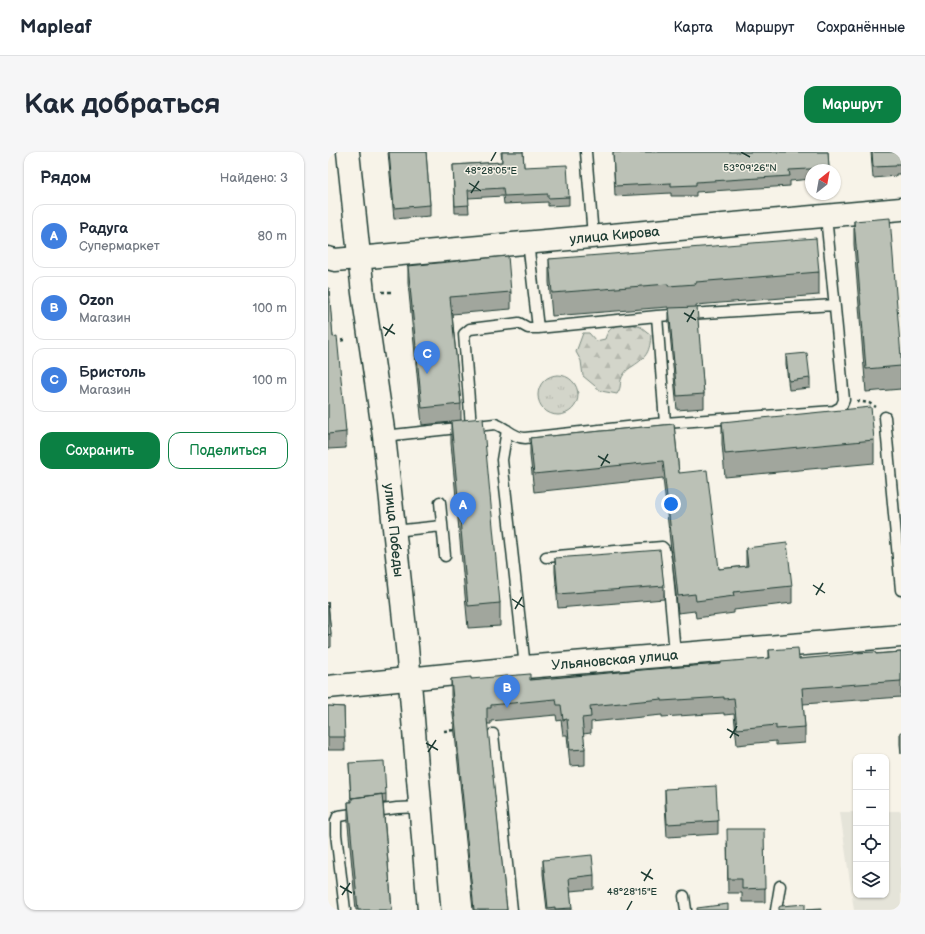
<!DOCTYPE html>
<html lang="ru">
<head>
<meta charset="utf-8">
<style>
	body { margin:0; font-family:"Balsamiq Sans",sans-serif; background:#f6f6f7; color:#1f2937 }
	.controls { position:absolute; right:12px; bottom:12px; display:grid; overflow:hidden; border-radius:8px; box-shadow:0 1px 3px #0004 }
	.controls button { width:36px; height:36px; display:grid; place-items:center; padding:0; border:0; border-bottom:1px solid #e0e1e3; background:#fff; color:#1f2937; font:20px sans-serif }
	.compass { position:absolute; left:477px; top:12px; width:36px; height:36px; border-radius:50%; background:#fff; box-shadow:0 1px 3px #0004; rotate:31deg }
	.you { position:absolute; left:343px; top:352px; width:14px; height:14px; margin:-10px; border:3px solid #fff; border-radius:50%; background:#1a73e8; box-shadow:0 0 0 6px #1a73e833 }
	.badge { display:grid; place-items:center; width:26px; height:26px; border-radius:50%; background:#0b8043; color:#fff; font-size:13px; font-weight:700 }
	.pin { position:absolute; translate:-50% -33px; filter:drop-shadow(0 1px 2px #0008) }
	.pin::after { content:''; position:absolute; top:21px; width:14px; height:12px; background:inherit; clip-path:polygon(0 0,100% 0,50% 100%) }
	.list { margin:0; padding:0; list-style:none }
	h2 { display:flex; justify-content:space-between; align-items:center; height:52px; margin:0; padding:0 16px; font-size:17px }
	h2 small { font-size:13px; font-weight:400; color:#747a83 }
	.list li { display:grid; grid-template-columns:26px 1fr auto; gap:12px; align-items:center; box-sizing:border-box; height:64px; margin:0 8px 8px; padding:0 8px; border:1px solid #e0e1e3; border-radius:12px }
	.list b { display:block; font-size:15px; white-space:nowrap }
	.list p { margin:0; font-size:13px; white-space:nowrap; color:#747a83 }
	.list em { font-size:13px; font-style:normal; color:#747a83 }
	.actions { display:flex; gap:8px; padding:12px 16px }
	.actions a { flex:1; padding:9px 0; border:1px solid #0b8043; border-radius:12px; text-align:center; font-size:14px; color:#0b8043 }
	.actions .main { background:#0b8043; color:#fff }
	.icon { flex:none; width:22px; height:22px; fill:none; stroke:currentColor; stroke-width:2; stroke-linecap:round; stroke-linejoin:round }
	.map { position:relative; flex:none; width:573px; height:758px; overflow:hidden; border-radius:12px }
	header { display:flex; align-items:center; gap:24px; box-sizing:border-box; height:56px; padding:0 20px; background:#fff; border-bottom:1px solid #e0e1e3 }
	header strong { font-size:19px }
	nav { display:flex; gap:22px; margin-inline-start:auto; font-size:14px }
	.intro { display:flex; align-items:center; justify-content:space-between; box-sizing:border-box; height:96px; padding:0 24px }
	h1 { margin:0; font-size:28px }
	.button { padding:10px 18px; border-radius:12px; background:#0b8043; color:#fff; font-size:14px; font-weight:700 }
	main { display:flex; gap:24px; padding:0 24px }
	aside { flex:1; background:#fff; border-radius:12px; box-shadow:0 1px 3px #0004 }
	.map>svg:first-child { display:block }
	.built { fill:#e5e4d9 }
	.grass { fill:url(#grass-tufts); stroke:#79897f }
	.forest { fill:url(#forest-firs); stroke:#79897f }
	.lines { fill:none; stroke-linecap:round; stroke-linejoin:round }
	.lane-casing { stroke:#1f3d34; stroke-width:13 }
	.secondary-casing { stroke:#1f3d34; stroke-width:25 }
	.primary-casing { stroke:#1f3d34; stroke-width:25 }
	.path { stroke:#1f3d34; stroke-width:2.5; stroke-dasharray:3 3; stroke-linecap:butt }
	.lane { stroke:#f7f3e8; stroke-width:10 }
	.secondary { stroke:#f7f3e8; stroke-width:22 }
	.primary { stroke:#f7f3e8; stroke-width:22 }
	.wall { fill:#a1a69d; stroke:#1f3d34 }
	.building { fill:#bbc1b6; stroke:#1f3d34 }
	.ticks { fill:none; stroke:#1f3d34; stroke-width:1.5 }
	.labels { text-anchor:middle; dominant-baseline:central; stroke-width:3; stroke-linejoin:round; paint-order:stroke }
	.street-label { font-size:14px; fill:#1f3d34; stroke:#f7f3e8 }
	.ticks-label { font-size:10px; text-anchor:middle; fill:#1f3d34; stroke:#f7f3e8; stroke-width:3; stroke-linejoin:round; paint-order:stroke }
</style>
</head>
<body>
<header>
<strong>Mapleaf</strong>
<nav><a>Карта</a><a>Маршрут</a><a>Сохранённые</a></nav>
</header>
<div class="intro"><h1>Как добраться</h1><a class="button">Маршрут</a></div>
<main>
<aside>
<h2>Рядом<small>Найдено: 3</small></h2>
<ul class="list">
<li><span class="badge" style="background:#3f7fe0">A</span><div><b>Радуга</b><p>Супермаркет</p></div><em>80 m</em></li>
<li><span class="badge" style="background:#3f7fe0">B</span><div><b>Ozon</b><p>Магазин</p></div><em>100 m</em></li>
<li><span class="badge" style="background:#3f7fe0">C</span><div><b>Бристоль</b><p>Магазин</p></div><em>100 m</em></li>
</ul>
<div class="actions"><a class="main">Сохранить</a><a>Поделиться</a></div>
</aside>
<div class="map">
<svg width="573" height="758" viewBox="0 0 573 758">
	<defs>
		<pattern id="grass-tufts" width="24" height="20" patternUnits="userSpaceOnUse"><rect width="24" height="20" fill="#d3d5ca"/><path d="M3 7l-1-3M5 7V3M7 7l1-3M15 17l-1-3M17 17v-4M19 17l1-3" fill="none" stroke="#b5b8ae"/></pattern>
		<pattern id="forest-firs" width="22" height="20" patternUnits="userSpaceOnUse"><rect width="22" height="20" fill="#d3d5ca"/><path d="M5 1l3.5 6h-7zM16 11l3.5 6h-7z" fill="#b5b8ae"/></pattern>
	</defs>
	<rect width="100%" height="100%" fill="#f7f3e8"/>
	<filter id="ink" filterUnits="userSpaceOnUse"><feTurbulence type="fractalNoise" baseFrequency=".025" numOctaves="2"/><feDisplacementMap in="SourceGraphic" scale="8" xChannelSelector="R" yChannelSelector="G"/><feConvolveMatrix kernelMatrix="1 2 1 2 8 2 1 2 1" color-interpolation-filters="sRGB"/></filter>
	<g filter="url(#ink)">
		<path class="built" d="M 558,659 L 573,659 L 573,758 L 526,758 L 512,660 L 528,660 L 528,743 L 558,743 Z"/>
		<path class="grass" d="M210 243a20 20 0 1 1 40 0a20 20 0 1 1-40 0Z"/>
		<path class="forest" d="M 303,172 L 313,175 L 323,183 C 322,199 319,205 305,214 C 302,216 298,218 296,222 C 290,230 295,233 289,242 L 273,239 L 255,224 L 253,209 L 248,200 L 255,181 L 261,181 L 268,189 L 277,187 C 281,173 290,173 303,172 Z"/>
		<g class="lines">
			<g class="lane-casing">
				<path id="lane" d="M 258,0 L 265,84
					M 200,90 L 210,176
					M 329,164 L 337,271
					M 557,265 L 573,438
					M 143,275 L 136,182 L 142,177 L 191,171 L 200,176 L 210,176 L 329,164 L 506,153
					M 179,278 L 174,308 L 197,515
					M 56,284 L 167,272 C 178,275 185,286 197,286 L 337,271 L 506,259 L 513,255 L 516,248 L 498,64
					M 112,350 L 117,404
					M 66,379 L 114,374
					M 218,405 L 334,395 L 336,397 L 339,412 L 347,501
					M 165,582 L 184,758
					M 356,744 L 358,758
					M 17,758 L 8,682 L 8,669 L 10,664 L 69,656 L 93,655
					M 448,758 L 452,734"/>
			</g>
			<g class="secondary-casing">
				<g id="secondary">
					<path id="s1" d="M 20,0 L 35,141 L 56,284 L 79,495 L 101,758"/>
					<path id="s2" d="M 0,106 L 7,108 L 573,57"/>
				</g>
			</g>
			<g class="primary-casing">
				<g id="primary">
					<path id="s3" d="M 0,535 L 197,515 L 573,484"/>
				</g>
			</g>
			<path class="path" d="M 54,140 L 65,140
				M 7,189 L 17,188
				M 529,249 L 541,251 L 548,255
				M 116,579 L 129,578"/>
			<use href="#lane" class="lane"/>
			<use href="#secondary" class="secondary"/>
			<use href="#primary" class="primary"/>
		</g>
		<path class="wall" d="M 60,0 L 98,0 L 102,53 L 102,64 L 66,67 Z
			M 173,0 L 195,0 L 196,15 L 241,45 L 241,53 L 220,54 L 220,50 L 176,52 L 175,44 L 140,46 L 141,61 L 127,61 L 125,13 L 174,10 Z
			M 285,0 L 500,0 L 501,18 L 483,18 L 483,27 L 462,29 L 462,34 L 368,40 L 368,44 L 343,44 L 343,41 L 287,44 Z
			M 543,0 L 573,0 L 573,22 L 568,22 L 568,24 L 545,26 Z
			M 526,69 L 573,205 L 573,237 L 538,240 L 526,92 Z
			M 221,107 L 491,120 L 491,143 L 368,153 L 376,242 L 376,256 L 349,258 L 341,170 L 341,157 L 340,157 L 340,155 L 224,164 L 221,130 Z
			M 80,114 L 183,140 L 183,157 L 124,162 L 133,252 L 133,268 L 172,451 L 172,474 L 140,476 L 123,291 L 123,270 L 94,273 L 80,131 Z
			M 0,136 L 5,185 L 18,280 L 18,296 L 0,297 Z
			M 458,203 L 482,226 L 482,236 L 461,238 L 458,212 Z
			M 394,270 L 546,288 L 546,311 L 397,325 L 394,292 Z
			M 346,272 L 351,321 L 391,417 L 418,414 L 418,396 L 464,434 L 464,451 L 406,458 L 406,461 L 368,466 L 367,459 L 350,461 L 335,326 L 206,340 L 202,303 L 202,286 Z
			M 227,406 L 336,434 L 336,447 L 230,456 L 227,420 Z
			M 0,450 L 3,482 L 3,495 L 0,496 Z
			M 441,498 L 471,507 L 573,500 L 573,545 L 475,552 L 477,575 L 477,591 L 448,593 L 448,589 L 409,593 L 406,562 L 396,563 L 396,561 L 334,565 L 334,563 L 263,570 L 263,581 L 255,582 L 257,597 L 257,613 L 242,614 L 239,583 L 235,583 L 233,568 L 229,569 L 228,563 L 163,569 L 163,572 L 159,572 L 179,758 L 145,758 L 123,543 L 123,527 L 202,528 L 393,512 L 441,506 Z
			M 0,554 L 16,555 L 17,598 L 0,598 Z
			M 572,580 L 573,580 L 573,602 L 572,592 Z
			M 21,611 L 58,642 L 58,651 L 55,651 L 64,758 L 28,758 L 20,673 L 20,650 L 23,650 Z
			M 337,637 L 390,669 L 390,682 L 339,685 L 337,651 Z
			M 399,691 L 437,736 L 437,750 L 414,750 L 414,741 L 400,741 Z
			M 215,708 L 266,723 L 266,737 L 242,739 L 244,758 L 219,758 L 215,722 Z"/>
		<path class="building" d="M 61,0 L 98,0 L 102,53 L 66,56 Z
			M 174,0 L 195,0 L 196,15 L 239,13 L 241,45 L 220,46 L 220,42 L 176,44 L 175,36 L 140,38 L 141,53 L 127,54 L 125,13 L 174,10 Z
			M 285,0 L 500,0 L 501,16 L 461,18 L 462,24 L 368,30 L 368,33 L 343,34 L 343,31 L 287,34 Z
			M 544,0 L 573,0 L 573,12 L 568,12 L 568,14 L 545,15 Z
			M 562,66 L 573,205 L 573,214 L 538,217 L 526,69 Z
			M 488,86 L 491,120 L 368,130 L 368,132 L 340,134 L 340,132 L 224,141 L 221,107 Z
			M 180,104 L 183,140 L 122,145 L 133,252 L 94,256 L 80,114 Z
			M 0,136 L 1,136 L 5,185 L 9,184 L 18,280 L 0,282 Z
			M 369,155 L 376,242 L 349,244 L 341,156 Z
			M 479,201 L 482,226 L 461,229 L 458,203 Z
			M 543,255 L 546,288 L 397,302 L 394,270 Z
			M 155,266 L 172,451 L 140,454 L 123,269 Z
			M 346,272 L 351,321 L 379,318 L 391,417 L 420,414 L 418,396 L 459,391 L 464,434 L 405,440 L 406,444 L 368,449 L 367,442 L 350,444 L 335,309 L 206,322 L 202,286 Z
			M 332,398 L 336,434 L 230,442 L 227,406 Z
			M 0,450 L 3,482 L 0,483 Z
			M 470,496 L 471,507 L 526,502 L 526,501 L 547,500 L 548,502 L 573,500 L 573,529 L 474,536 L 477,575 L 448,577 L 448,573 L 409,577 L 406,546 L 396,547 L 396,545 L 334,549 L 334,547 L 262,554 L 263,565 L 254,566 L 257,597 L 242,598 L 239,567 L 235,568 L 233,553 L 229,553 L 228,547 L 163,553 L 163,556 L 159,556 L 159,567 L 179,758 L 146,758 L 123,527 L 143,525 L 143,527 L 202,522 L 202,528 L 325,517 L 393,512 L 393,510 L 442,506 L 441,498 Z
			M 0,554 L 16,555 L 17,585 L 0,585 Z
			M 56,609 L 58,642 L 23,646 L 21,611 Z
			M 388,634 L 390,669 L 339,672 L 337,637 Z
			M 54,642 L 64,758 L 30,758 L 20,650 L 24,650 L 24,646 Z
			M 399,677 L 436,677 L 437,736 L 414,737 L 414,727 L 400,727 Z
			M 264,703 L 266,723 L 241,726 L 244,756 L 227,757 L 227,755 L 220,756 L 215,708 Z
			M 400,752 L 400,758 L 369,758 L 369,756 Z
			M 477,752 L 477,758 L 493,757 L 493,758 L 451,758 L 451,755 L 453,754 Z"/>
	</g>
	<path class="ticks" d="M 413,0 L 422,5M 163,9 L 168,0M 141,31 L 153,39M 143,41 L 151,29M 356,161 L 368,168M 359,170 L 366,158M 55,175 L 67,182M 57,184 L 65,172M 270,304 L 282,311M 273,314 L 280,302M 485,433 L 497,441M 488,443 L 495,431M 184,447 L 196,455M 187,457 L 194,445M 399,577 L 411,584M 402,586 L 409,574M 98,591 L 110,598M 100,600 L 108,588M 313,720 L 325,727M 316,729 L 323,717M 12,734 L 24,741M 14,743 L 22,731M 299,758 L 304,749"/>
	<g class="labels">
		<g class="street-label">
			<text stroke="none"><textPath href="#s2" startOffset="288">улица Кирова</textPath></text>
			<text stroke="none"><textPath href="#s1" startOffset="381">улица Победы</textPath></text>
			<text stroke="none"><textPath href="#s3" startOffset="288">Ульяновская улица</textPath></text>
		</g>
	</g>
	<g class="ticks-label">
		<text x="422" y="19">53°09'26"N</text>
		<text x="163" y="22">48°28'05"E</text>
		<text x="304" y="743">48°28'15"E</text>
	</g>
</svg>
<div class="controls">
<button>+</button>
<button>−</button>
<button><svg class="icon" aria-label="locate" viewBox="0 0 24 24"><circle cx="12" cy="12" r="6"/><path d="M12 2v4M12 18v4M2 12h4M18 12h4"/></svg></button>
<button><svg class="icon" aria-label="layers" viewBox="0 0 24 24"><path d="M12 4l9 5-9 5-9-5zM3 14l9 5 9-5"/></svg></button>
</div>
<svg class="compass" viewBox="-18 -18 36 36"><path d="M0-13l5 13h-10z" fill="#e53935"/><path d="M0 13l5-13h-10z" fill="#747a83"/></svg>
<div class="you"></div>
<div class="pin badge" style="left:135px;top:373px;background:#3f7fe0">A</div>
<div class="pin badge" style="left:179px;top:556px;background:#3f7fe0">B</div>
<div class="pin badge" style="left:99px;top:222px;background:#3f7fe0">C</div>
</div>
</main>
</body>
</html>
